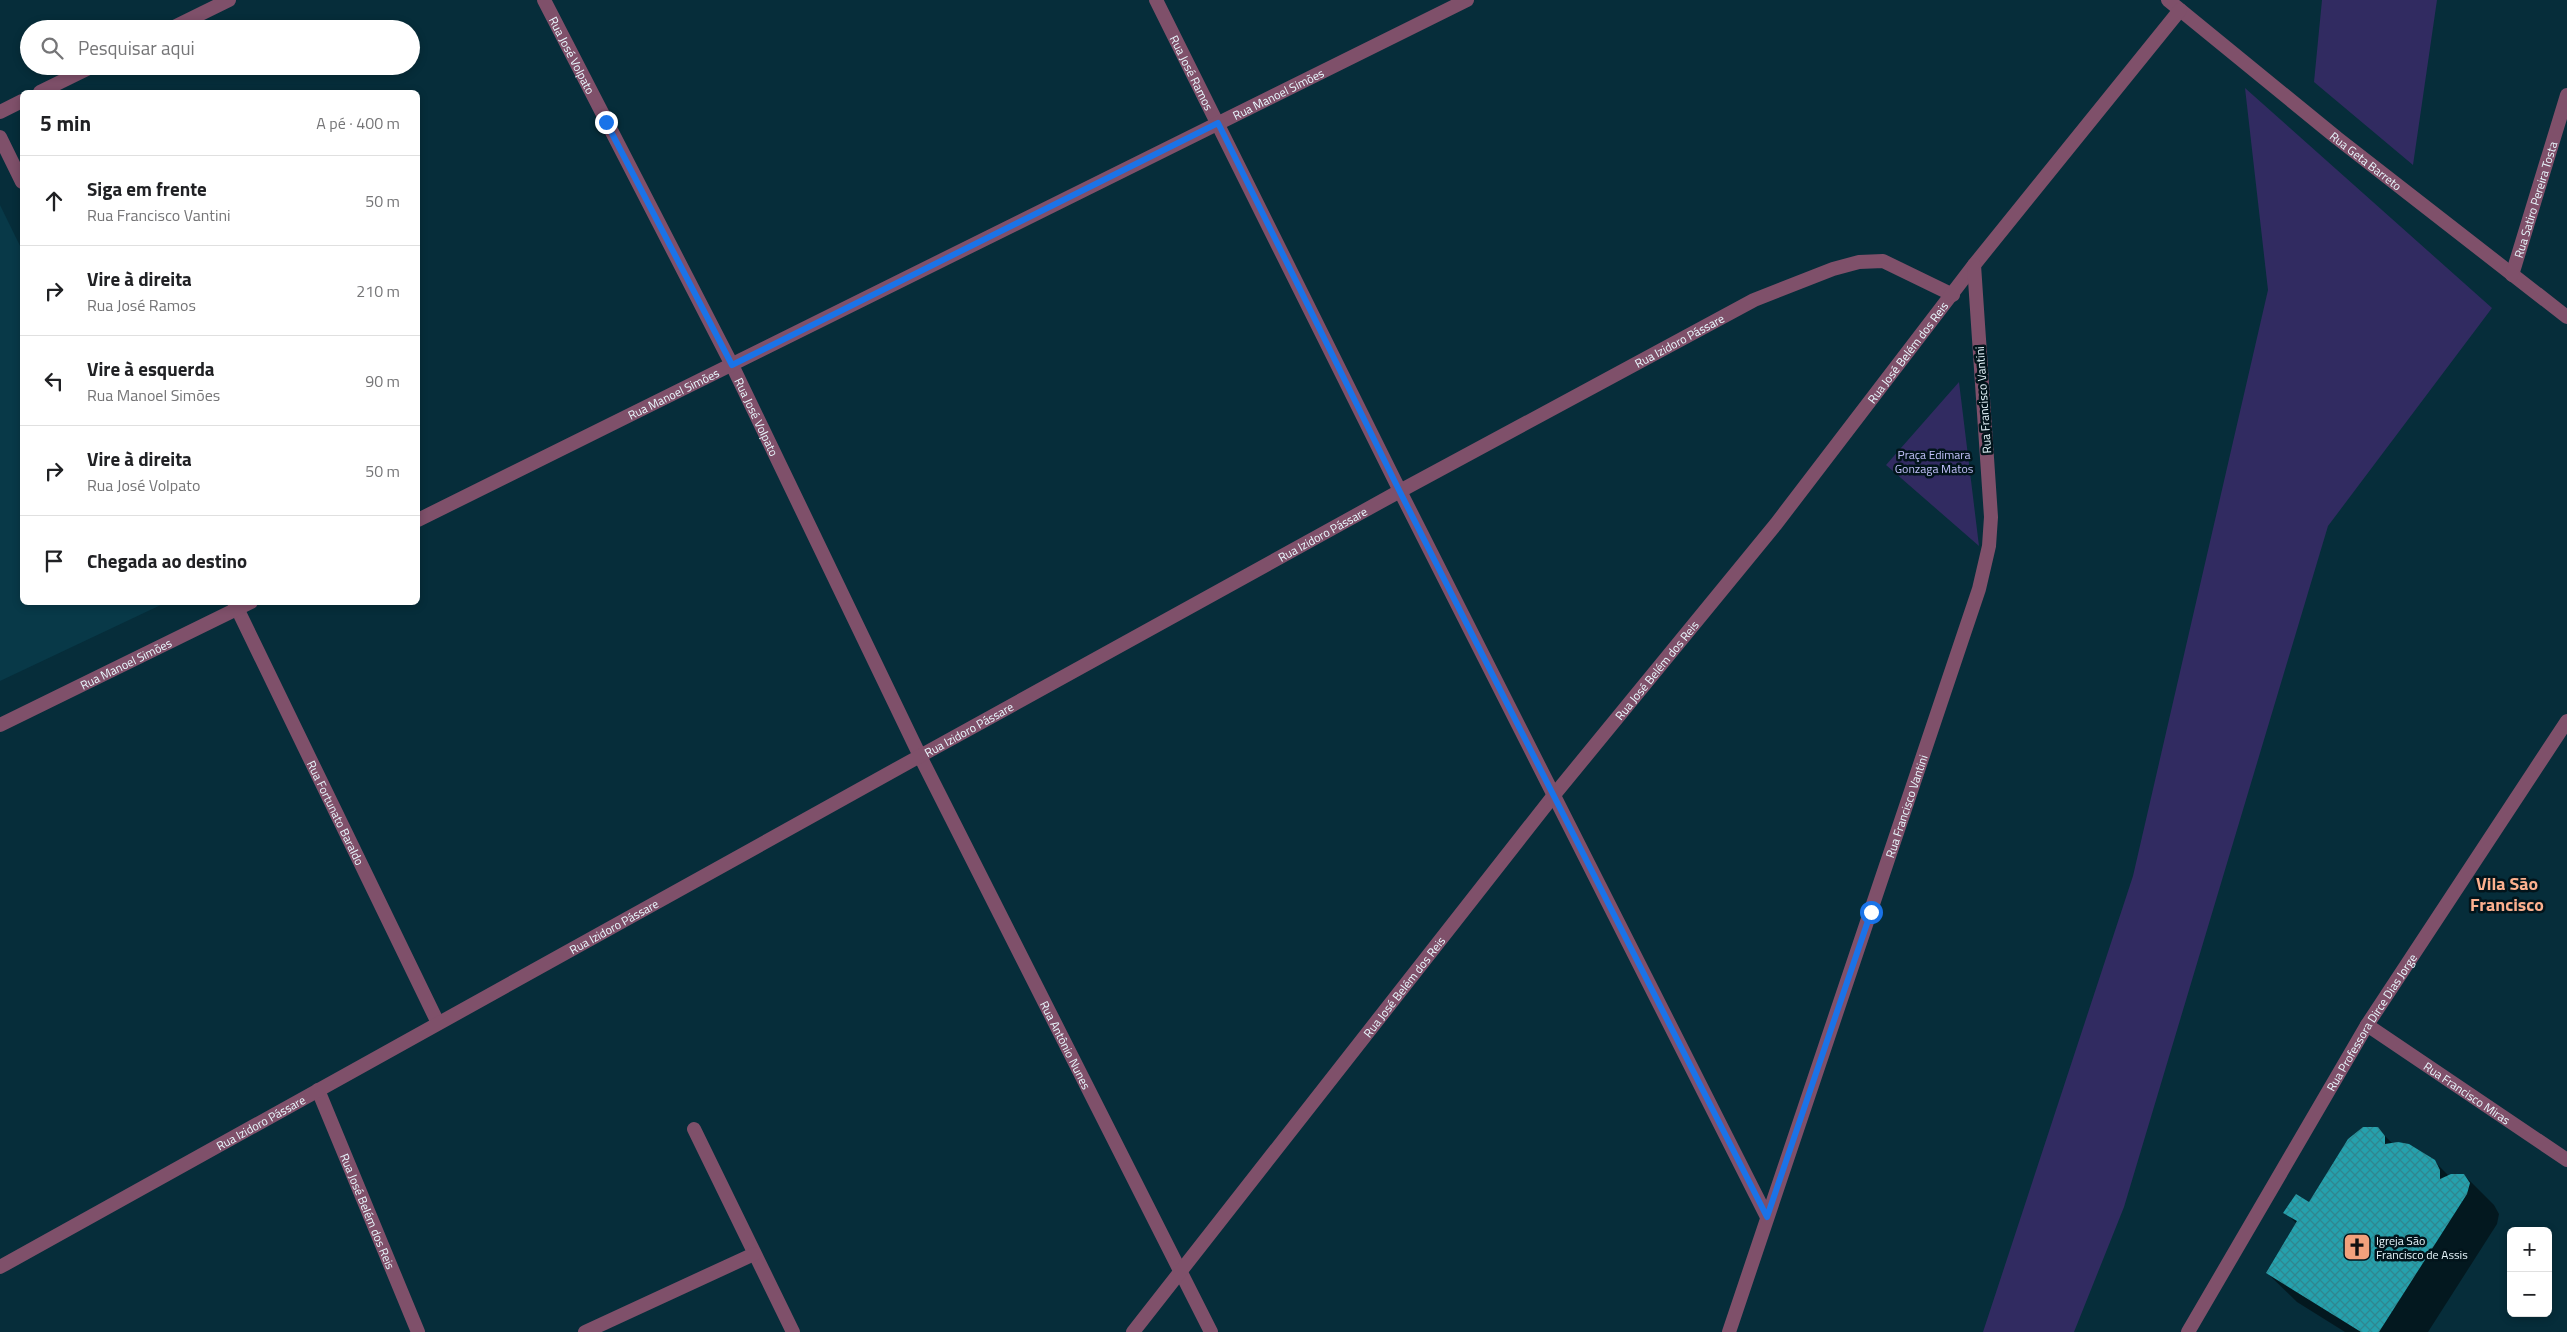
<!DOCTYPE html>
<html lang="pt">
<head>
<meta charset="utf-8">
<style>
	body { margin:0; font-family:"Titillium Web",sans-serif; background:#f2f2f2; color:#202124 }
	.controls { position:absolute; right:15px; bottom:15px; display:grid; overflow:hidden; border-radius:8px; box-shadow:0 2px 8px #0003 }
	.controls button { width:45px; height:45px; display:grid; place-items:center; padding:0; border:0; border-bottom:1px solid #e0e0e0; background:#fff; color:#202124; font:25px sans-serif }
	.stop { position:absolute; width:15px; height:15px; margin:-11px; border:4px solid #1a73e8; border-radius:50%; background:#fff }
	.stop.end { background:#1a73e8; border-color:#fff; box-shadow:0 1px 5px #0008 }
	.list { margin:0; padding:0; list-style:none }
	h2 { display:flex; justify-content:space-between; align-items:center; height:65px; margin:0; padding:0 20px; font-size:21px }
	h2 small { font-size:16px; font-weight:400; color:#757577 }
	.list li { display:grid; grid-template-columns:32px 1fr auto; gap:15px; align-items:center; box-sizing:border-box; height:90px; padding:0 20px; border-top:1px solid #e0e0e0 }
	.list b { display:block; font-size:19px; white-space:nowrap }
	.list p { margin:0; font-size:16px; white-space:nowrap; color:#757577 }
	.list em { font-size:16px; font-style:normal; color:#757577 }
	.icon { flex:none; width:28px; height:28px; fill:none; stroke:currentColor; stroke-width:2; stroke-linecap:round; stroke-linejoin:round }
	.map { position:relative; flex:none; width:2567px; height:1332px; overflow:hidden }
	.search { position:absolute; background:#fff; box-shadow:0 2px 8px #0003; left:20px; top:20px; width:400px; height:55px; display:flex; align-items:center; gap:12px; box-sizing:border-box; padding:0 18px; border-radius:28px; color:#757577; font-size:19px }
	.panel { position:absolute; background:#fff; box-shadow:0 2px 8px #0003; left:20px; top:90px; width:400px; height:515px; border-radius:8px }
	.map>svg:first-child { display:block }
	.built { fill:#083948 }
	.green { fill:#312b61 }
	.shadow { fill:#0007 }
	.building { fill:url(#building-cross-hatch) }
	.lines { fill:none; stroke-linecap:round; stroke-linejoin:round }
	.minor { stroke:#7f506a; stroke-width:14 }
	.route { stroke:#1a73e8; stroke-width:6 }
	.labels { text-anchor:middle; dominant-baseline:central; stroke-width:5; stroke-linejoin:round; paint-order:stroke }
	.street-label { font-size:12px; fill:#e9f8fe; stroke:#02141b }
	.park-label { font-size:12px; fill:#c3c2fb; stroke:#02141b }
	.poi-label { font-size:12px; fill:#e9f8fe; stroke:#02141b; text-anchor:start }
	.district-label { font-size:18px; font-weight:bold; fill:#fcb08e; stroke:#02141b }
</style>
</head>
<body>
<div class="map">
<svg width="2567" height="1332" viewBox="0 0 2567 1332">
	<defs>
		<pattern id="building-cross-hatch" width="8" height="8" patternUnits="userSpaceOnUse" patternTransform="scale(1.25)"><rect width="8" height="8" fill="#25a1ad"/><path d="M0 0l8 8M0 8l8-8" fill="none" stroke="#2f8790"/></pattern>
	</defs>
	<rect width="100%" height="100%" fill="#062d3a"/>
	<path class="built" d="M 0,205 L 22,250 L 22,602 L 165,603 L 0,681 Z"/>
	<path class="green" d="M 2322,0 L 2437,0 L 2413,165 L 2314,82 Z
		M 2245,88 L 2492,308 L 2328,526 L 2124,1207 L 2074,1332 L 1983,1332 L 2133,876 L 2268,290 Z
		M 1959,382 L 1979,546 L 1886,465 Z"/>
	<path class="shadow" d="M 2377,1128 L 2393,1144 L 2434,1161 L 2449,1176 L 2464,1175 L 2494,1205 L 2499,1214 L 2497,1224 L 2428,1332 L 2345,1332 L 2297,1302 L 2267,1273 L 2297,1224 L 2285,1212 L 2310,1204 Z"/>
	<path class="building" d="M 2363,1127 L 2378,1127 L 2385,1136 L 2385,1144 L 2398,1142 L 2409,1144 L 2435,1160 L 2440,1170 L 2440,1179 L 2451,1174 L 2464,1174 L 2470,1183 L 2467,1194 L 2379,1332 L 2361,1332 L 2266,1273 L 2297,1221 L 2283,1213 L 2296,1194 L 2309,1202 L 2348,1139 Z"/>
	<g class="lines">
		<g class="minor">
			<path id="s1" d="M 544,0 L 732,365 L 920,756 L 1211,1332"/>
			<path id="s2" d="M 1156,0 L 1400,491 L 1767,1217"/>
			<path id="s3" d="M 2168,0 L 2337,138 L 2567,317"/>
			<path d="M 170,29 L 229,0"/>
			<path d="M 40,92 L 93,66"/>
			<path d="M 0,112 L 22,101"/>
			<path d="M 0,137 L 22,182"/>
			<path id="s4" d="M 2512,275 L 2567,95"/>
			<path id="s5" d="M 418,520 L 1467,0"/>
			<path id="s6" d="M 234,602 L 438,1023"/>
			<path id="s7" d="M 0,725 L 251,602"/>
			<path id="s8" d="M 2367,1025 L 2567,1160"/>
			<path id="s9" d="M 318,1090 L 418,1332"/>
			<path d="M 694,1129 L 793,1332"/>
			<path id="s10" d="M 0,1267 L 920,756 L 1400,491 L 1754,300 L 1833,269 L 1859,262 L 1883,261 L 1953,295"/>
			<path d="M 585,1332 L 754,1254"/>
			<path id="s11" d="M 1133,1332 L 1554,795 L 1776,524 L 1974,265 L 2180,10"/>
			<path id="s12" d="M 1729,1332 L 1979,589 L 1989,546 L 1991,517 L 1974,265"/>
			<path id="s13" d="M 2188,1332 L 2367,1025 L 2567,721"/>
		</g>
	</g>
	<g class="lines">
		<path class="route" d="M 606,122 L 732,365 L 1218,123 L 1400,492 L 1767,1217 L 1871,912"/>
	</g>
	<defs>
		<g id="church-square" transform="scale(1.4375)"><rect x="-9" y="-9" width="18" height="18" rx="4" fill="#f1a17c" stroke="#02141b"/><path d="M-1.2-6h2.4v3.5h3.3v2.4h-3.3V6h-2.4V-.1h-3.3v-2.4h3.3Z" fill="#111"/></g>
	</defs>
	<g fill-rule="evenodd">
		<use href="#church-square" x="2357" y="1247"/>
	</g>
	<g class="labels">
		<g class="street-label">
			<text stroke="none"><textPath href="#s1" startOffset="62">Rua José Volpato</textPath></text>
			<text stroke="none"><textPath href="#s2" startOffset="81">Rua José Ramos</textPath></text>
			<text stroke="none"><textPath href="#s5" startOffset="960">Rua Manoel Simões</textPath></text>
			<text stroke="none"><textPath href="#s3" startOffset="255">Rua Geta Barreto</textPath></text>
			<text stroke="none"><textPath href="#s4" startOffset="79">Rua Satiro Pereira Tosta</textPath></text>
			<text stroke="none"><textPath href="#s10" startOffset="1918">Rua Izidoro Pássare</textPath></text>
			<text stroke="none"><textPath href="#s11" startOffset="1249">Rua José Belém dos Reis</textPath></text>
			<text stroke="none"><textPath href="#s5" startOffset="285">Rua Manoel Simões</textPath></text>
			<text transform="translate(1983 400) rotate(-94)">Rua Francisco Vantini</text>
			<text stroke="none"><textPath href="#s1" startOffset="468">Rua José Volpato</textPath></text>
			<text stroke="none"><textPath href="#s10" startOffset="1512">Rua Izidoro Pássare</textPath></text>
			<text stroke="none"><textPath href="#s7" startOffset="140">Rua Manoel Simões</textPath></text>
			<text stroke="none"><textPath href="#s11" startOffset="844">Rua José Belém dos Reis</textPath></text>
			<text stroke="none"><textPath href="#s10" startOffset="1108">Rua Izidoro Pássare</textPath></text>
			<text stroke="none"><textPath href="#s12" startOffset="555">Rua Francisco Vantini</textPath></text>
			<text stroke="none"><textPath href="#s6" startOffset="234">Rua Fortunato Baraldo</textPath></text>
			<text stroke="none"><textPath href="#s10" startOffset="702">Rua Izidoro Pássare</textPath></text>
			<text stroke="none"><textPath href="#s11" startOffset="439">Rua José Belém dos Reis</textPath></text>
			<text stroke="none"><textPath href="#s13" startOffset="360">Rua Professora Dirce Dias Jorge</textPath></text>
			<text stroke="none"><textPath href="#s1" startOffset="1168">Rua Antônio Nunes</textPath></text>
			<text stroke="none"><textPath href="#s8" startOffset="121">Rua Francisco Miras</textPath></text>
			<text stroke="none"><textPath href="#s10" startOffset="298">Rua Izidoro Pássare</textPath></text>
			<text stroke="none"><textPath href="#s9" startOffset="131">Rua José Belém dos Reis</textPath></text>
		</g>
		<g class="park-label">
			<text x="1934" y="454">Praça Edimara<tspan x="1934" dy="14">Gonzaga Matos</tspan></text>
		</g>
		<g class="poi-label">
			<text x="2376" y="1240">Igreja São<tspan x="2376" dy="14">Francisco de Assis</tspan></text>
		</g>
		<g class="district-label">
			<text x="2507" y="883">Vila São<tspan x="2507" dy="21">Francisco</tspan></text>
		</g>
	</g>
</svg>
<div class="controls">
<button>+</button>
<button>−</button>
</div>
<div class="stop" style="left:1871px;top:912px"></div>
<div class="stop end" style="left:606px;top:122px"></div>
<div class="search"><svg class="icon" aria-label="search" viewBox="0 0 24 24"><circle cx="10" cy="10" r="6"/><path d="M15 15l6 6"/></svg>Pesquisar aqui</div>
<section class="panel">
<h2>5 min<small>A pé · 400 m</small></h2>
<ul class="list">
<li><svg class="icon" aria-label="ahead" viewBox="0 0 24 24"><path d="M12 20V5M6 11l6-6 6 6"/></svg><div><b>Siga em frente</b><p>Rua Francisco Vantini</p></div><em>50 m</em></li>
<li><svg class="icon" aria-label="right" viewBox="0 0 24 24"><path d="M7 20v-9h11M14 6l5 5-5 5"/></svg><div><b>Vire à direita</b><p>Rua José Ramos</p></div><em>210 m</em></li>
<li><svg class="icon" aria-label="left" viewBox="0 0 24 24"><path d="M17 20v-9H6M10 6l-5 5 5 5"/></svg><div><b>Vire à esquerda</b><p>Rua Manoel Simões</p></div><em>90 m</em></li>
<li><svg class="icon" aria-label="right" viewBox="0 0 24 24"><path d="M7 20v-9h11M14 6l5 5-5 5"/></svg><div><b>Vire à direita</b><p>Rua José Volpato</p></div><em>50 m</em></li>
<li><svg class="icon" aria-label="arrive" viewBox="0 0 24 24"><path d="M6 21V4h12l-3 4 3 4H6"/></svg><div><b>Chegada ao destino</b></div></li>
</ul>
</section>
</div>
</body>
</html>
